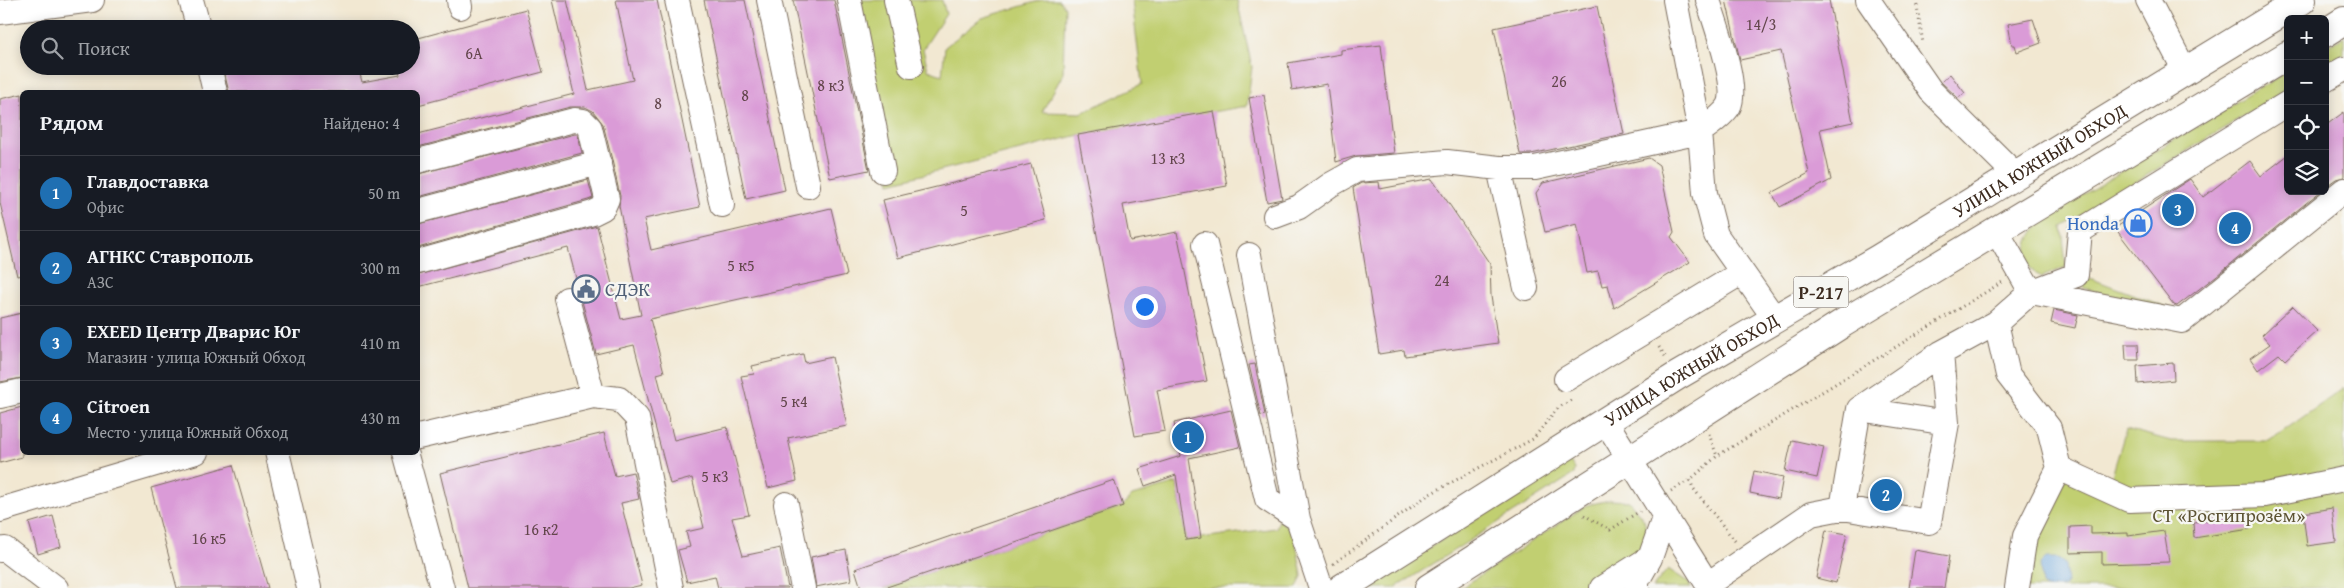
<!DOCTYPE html>
<html lang="ru">
<head>
<meta charset="utf-8">
<style>
	body { margin:0; font-family:"Gentium Book Plus",serif; background:#242831; color:#f1f3f6 }
	.controls { position:absolute; right:15px; top:15px; display:grid; overflow:hidden; border-radius:8px; box-shadow:0 2px 12px #0003 }
	.controls button { width:45px; height:45px; display:grid; place-items:center; padding:0; border:0; border-bottom:1px solid #363941; background:#171b24; color:#f1f3f6; font:25px sans-serif }
	.you { position:absolute; left:1144px; top:306px; width:18px; height:18px; margin:-12px; border:4px solid #fff; border-radius:50%; background:#1a73e8; box-shadow:0 0 0 8px #1a73e833 }
	.badge { display:grid; place-items:center; width:32px; height:32px; border-radius:50%; background:#1f6fb2; color:#fff; font-size:16px; font-weight:700 }
	.pin { position:absolute; translate:-50% -50%; border:2px solid #fff; box-shadow:0 1px 5px #0006 }
	.list { margin:0; padding:0; list-style:none }
	h2 { display:flex; justify-content:space-between; align-items:center; height:65px; margin:0; padding:0 20px; font-size:21px }
	h2 small { font-size:16px; font-weight:400; color:#9ea1a6 }
	.list li { display:grid; grid-template-columns:32px 1fr auto; gap:15px; align-items:center; box-sizing:border-box; height:75px; padding:0 20px; border-top:1px solid #363941 }
	.list b { display:block; font-size:19px; white-space:nowrap }
	.list p { margin:0; font-size:16px; white-space:nowrap; color:#9ea1a6 }
	.list em { font-size:16px; font-style:normal; color:#9ea1a6 }
	.icon { flex:none; width:28px; height:28px; fill:none; stroke:currentColor; stroke-width:2; stroke-linecap:round; stroke-linejoin:round }
	.map { position:relative; flex:none; width:2344px; height:588px; overflow:hidden }
	.search { position:absolute; background:#171b24; box-shadow:0 2px 12px #0003; left:20px; top:20px; width:400px; height:55px; display:flex; align-items:center; gap:12px; box-sizing:border-box; padding:0 18px; border-radius:28px; color:#9ea1a6; font-size:19px }
	.panel { position:absolute; background:#171b24; box-shadow:0 2px 12px #0003; left:20px; top:90px; width:400px; height:365px; border-radius:8px }
	.map>svg:first-child { display:block }
	.green { fill:#c1cf71; stroke:#7e7c48 }
	.water { fill:#6fa8de; stroke:#55697e }
	.building { fill:#da9bd7 }
	.lines { fill:none; stroke-linecap:round; stroke-linejoin:round }
	.minor-casing { stroke:#7b6c5d; stroke-width:26 }
	.major-casing { stroke:#7b6c5d; stroke-width:30 }
	.path { stroke:#7b6c5d; stroke-width:3; stroke-dasharray:1 4; stroke-linecap:butt }
	.minor { stroke:#fff; stroke-width:24 }
	.major { stroke:#fff; stroke-width:28 }
	.labels { text-anchor:middle; dominant-baseline:central; stroke-width:4.5; stroke-linejoin:round; paint-order:stroke }
	.number-label { font-size:16px; fill:#63464c }
	.shield { fill:#f6f6f2; stroke:#73675e; stroke-width:1 }
	.shield-label { font-size:18px; font-weight:bold; fill:#3b2a1e }
	.street-label { font-size:19px; fill:#3b2a1e; stroke:#f6f6f2 }
	.shop-label { font-size:19px; fill:#366cbe; stroke:#f6f6f2; text-anchor:end }
	.service-label { font-size:19px; fill:#4e5e75; stroke:#f6f6f2; text-anchor:start }
	.park-label { font-size:19px; fill:#5c5333; stroke:#f6f6f2 }
</style>
</head>
<body>
<div class="map">
<svg width="2344" height="588" viewBox="0 0 2344 588">
	<rect width="100%" height="100%" fill="#f6f6f2"/>
	<filter id="ink" filterUnits="userSpaceOnUse"><feTurbulence type="fractalNoise" baseFrequency=".02" numOctaves="2"/><feDisplacementMap in="SourceGraphic" scale="10" xChannelSelector="R" yChannelSelector="G"/><feConvolveMatrix kernelMatrix="1 2 1 2 8 2 1 2 1" color-interpolation-filters="sRGB"/></filter>
	<filter id="wash" filterUnits="userSpaceOnUse"><feTurbulence type="fractalNoise" baseFrequency=".0096" numOctaves="4" result="noise"/><feDisplacementMap in="SourceGraphic" scale="20" xChannelSelector="R" yChannelSelector="G"/><feGaussianBlur stdDeviation="1.12" result="paint"/><feColorMatrix in="noise" values="0 0 0 0 0 0 0 0 0 0 0 0 0 0 0 0 0 1.4 0 .05"/><feComposite in="paint" operator="in"/></filter>
	<g filter="url(#wash)">
		<rect width="100%" height="100%" fill="#f2e8d2"/>
		<path class="green" d="M 855,0 L 942,0 L 946,14 L 923,49 L 928,70 L 942,75 L 945,47 L 982,18 L 1042,0 L 1059,0 L 1065,7 L 1063,74 L 1042,112 L 1081,113 L 1142,84 L 1132,0 L 1237,0 L 1252,67 L 1247,106 L 1079,135 L 890,183 Z
			M 2344,37 L 2344,55 L 2325,66 L 2325,48 Z
			M 2288,71 L 2288,89 L 2062,227 L 2066,267 L 2042,277 C 2015,265 2028,236 2043,219 Z
			M 2087,277 L 2177,311 L 2176,315 L 2084,288 L 2082,283 Z
			M 2344,388 L 2344,588 L 2026,588 L 2028,539 L 2066,478 L 2106,496 L 2126,429 L 2171,441 L 2269,441 Z
			M 1567,461 L 1571,463 L 1575,469 L 1574,474 L 1395,588 L 1366,588 Z
			M 1177,483 L 1186,540 L 1276,528 L 1279,520 L 1294,532 L 1302,576 L 1297,588 L 884,588 L 1123,506 L 1132,496 Z
			M 1610,500 L 1629,501 L 1644,520 L 1648,537 L 1635,561 L 1595,588 L 1461,588 L 1587,505 Z
			M 1668,569 L 1688,582 L 1691,588 L 1652,588 Z"/>
		<path class="water" d="M 2046,558 L 2058,558 L 2065,563 L 2067,583 L 2064,587 L 2046,588 L 2042,585 L 2040,564 Z"/>
		<g id="blocks">
			<path class="building" d="M 552,0 L 567,0 L 588,90 L 633,80 L 616,0 L 657,0 L 700,207 L 644,219 L 651,250 L 831,208 L 847,275 L 650,319 L 664,372 L 657,374 L 674,440 L 727,427 L 749,515 L 732,518 L 743,556 L 780,548 L 788,588 L 718,588 L 715,576 L 687,582 L 678,550 L 690,547 L 686,532 L 704,528 L 692,478 L 670,484 L 634,345 L 596,354 L 568,248 L 418,287 L 418,275 L 597,226 L 621,319 L 641,315 L 619,206 L 620,196 L 612,160 L 603,124 L 593,111 L 585,107 L 570,107 L 418,147 L 418,134 L 574,94 Z
				M 704,0 L 745,0 L 785,190 L 746,199 Z
				M 793,0 L 834,0 L 869,170 L 830,178 Z
				M 1726,0 L 1829,0 L 1853,122 L 1820,129 L 1831,180 L 1780,207 L 1772,193 L 1809,173 L 1781,51 L 1740,60 Z
				M 1597,6 L 1624,134 L 1531,154 L 1520,154 L 1494,28 Z
				M 526,9 L 543,72 L 418,105 L 418,92 L 229,92 L 224,72 L 246,66 L 358,66 L 362,82 L 400,75 L 398,66 L 411,66 L 411,40 Z
				M 2033,19 L 2041,43 L 2017,52 L 2015,45 L 2012,45 L 2008,24 Z
				M 1381,45 L 1394,153 L 1356,156 L 1336,162 L 1327,84 L 1292,90 L 1288,63 L 1341,54 L 1341,50 Z
				M 1950,74 L 1965,93 L 1958,98 L 1941,82 Z
				M 22,94 L 22,275 L 17,276 L 0,203 L 0,99 Z
				M 1264,95 L 1282,199 L 1267,202 L 1249,98 Z
				M 1214,111 L 1227,186 L 1123,205 L 1130,241 L 1177,232 L 1207,381 L 1157,390 L 1165,431 L 1135,436 L 1078,135 Z
				M 2344,112 L 2344,177 L 2336,179 L 2325,187 L 2325,126 Z
				M 575,134 L 578,135 L 582,153 L 418,197 L 418,174 Z
				M 2288,155 L 2288,191 L 2321,191 L 2216,276 L 2177,306 L 2174,305 L 2115,228 L 2190,179 L 2203,197 L 2250,161 L 2261,176 Z
				M 1649,158 L 1659,165 L 1674,232 L 1671,237 L 1690,262 L 1614,308 L 1608,285 L 1602,286 L 1598,271 L 1587,273 L 1577,224 L 1545,232 L 1536,193 L 1543,183 Z
				M 1031,164 L 1046,220 L 898,258 L 883,200 Z
				M 1432,179 L 1490,264 L 1491,296 L 1498,343 L 1405,356 L 1404,350 L 1379,354 L 1353,188 L 1361,183 L 1379,182 L 1380,189 Z
				M 588,180 L 593,198 L 588,200 L 418,248 L 418,224 Z
				M 2293,306 L 2317,331 L 2285,360 L 2279,354 L 2258,370 L 2250,358 L 2270,344 L 2262,335 Z
				M 2054,310 L 2078,315 L 2075,328 L 2051,323 Z
				M 22,313 L 22,378 L 0,382 L 0,318 Z
				M 2125,344 L 2138,344 L 2139,360 L 2126,360 Z
				M 803,354 L 805,363 L 832,357 L 847,426 L 788,438 L 797,481 L 768,488 L 741,376 L 754,374 L 752,366 Z
				M 2173,363 L 2174,380 L 2138,384 L 2137,366 Z
				M 1255,364 L 1265,415 L 1261,416 L 1249,365 Z
				M 22,407 L 22,457 L 0,463 L 0,413 Z
				M 1231,410 L 1240,447 L 1189,458 L 1201,538 L 1186,540 L 1176,475 L 1145,486 L 1139,469 L 1181,456 L 1174,423 Z
				M 604,433 L 615,476 L 633,472 L 639,499 L 621,503 L 642,585 L 629,588 L 468,588 L 440,473 Z
				M 1792,440 L 1824,447 L 1817,478 L 1785,471 Z
				M 233,465 L 268,588 L 177,588 L 151,488 Z
				M 1754,471 L 1783,477 L 1779,499 L 1750,493 Z
				M 1114,480 L 1123,506 L 884,588 L 861,588 L 855,569 Z
				M 2332,508 L 2336,542 L 2307,546 L 2303,513 Z
				M 2247,512 L 2250,529 L 2194,538 L 2193,522 L 2225,519 L 2224,516 Z
				M 53,516 L 61,547 L 38,554 L 29,523 Z
				M 2091,526 L 2091,534 L 2128,533 L 2128,536 L 2164,531 L 2169,562 L 2102,564 L 2102,552 L 2070,553 L 2070,527 Z
				M 1826,530 L 1847,534 L 1836,583 L 1816,578 Z
				M 846,550 L 851,580 L 816,587 L 811,557 Z
				M 1915,550 L 1949,556 L 1944,588 L 1909,588 Z"/>
		</g>
	</g>
	<g filter="url(#ink)">
		<use href="#blocks" fill-opacity="0" stroke="#7b6c5d" stroke-width="1"/>
		<g class="lines">
			<g class="minor-casing">
				<path id="minor" d="M 191,0 L 199,29
					M 459,0 L 460,7
					M 677,0 L 722,205
					M 769,0 L 808,186
					M 849,0 L 883,171
					M 896,0 L 911,66
					M 1675,0 L 1700,132 L 1705,193 L 1716,235 L 1775,319
					M 1868,0 L 1931,91 L 2015,174
					M 2148,0 L 2185,71
					M 0,12 L 92,0
					M 209,66 L 215,92
					M 2325,80 L 2344,69
					M 2288,103 L 2080,231 L 2076,275 L 2031,292 L 2182,321 L 2344,190
					M 418,161 L 574,120 L 583,121 L 590,128 L 607,199 L 603,208 L 593,213 L 418,262
					M 1499,168 L 1526,288
					M 418,211 L 599,163
					M 1275,216 L 1299,207 L 1330,185 L 1357,170 L 1447,162 L 1499,168 L 1535,168 L 1700,132 C 1709,125 1723,116 1729,106 C 1739,86 1715,23 1708,0
					M 1205,244 L 1267,499 L 1298,519 L 1321,588
					M 1249,255 L 1298,519
					M 567,299 L 593,396
					M 1996,323 L 2008,375 L 2049,428 L 2059,468 L 2025,536 L 2017,588
					M 1566,379 L 1741,273
					M 0,396 L 22,391
					M 1859,409 L 1947,423
					M 1606,422 L 1710,588
					M 418,437 L 593,396 L 619,399 L 637,418 L 671,588
					M 277,452 L 309,588
					M 405,452 L 442,588
					M 2059,468 L 2129,500 L 2265,495 L 2344,479
					M 786,504 L 803,588
					M 1842,508 L 1859,409 L 1941,353 L 1996,323 L 2031,292 L 1996,230
					M 0,510 L 196,452
					M 0,550 L 5,549 L 56,588
					M 1708,584 L 1811,514 L 1842,508 L 1929,522 L 1947,423 L 1941,353
					M 1602,588 L 1648,559
					M 1637,588 L 1637,581 L 1650,558 L 1665,515"/>
			</g>
			<g class="major-casing">
				<g id="major">
					<path d="M 2325,33 L 2344,21"/>
					<path id="s1" d="M 1342,588 L 1677,376 L 1878,259 L 2302,0"/>
					<path d="M 1429,588 L 1843,323 L 2288,55"/>
				</g>
			</g>
			<path class="path" d="M 1916,0 L 1923,43
				M 1659,347 L 1667,359
				M 1709,434 L 1717,456
				M 1671,491 L 1690,480
				M 1584,515 L 1610,530 L 1640,511
				M 1735,541 L 1693,488 L 1690,480 L 1717,456 L 2004,281
				M 1333,564 L 1428,495 L 1533,439 L 1558,408 L 1573,399"/>
			<use href="#minor" class="minor"/>
			<use href="#major" class="major"/>
		</g>
	</g>
	<defs>
		<g id="shop-ring" transform="scale(1.4375)"><circle r="9.5" fill="#f6f6f2" stroke="#3f7fe0" stroke-width="1.5"/><path d="M-5-2.5h2.3a2.7 3.5 0 0 1 5.4 0H5L5.5 6h-11ZM-1.5-2.5h3a1.5 2.3 0 0 0-3 0Z" fill="#3f7fe0"/></g>
		<g id="civic-ring" transform="scale(1.4375)"><circle r="9.5" fill="#f6f6f2" stroke="#5c6f8a" stroke-width="1.5"/><path d="M-.6-6.5H3V-4.5H.6V-3L4-1V1h2V6H-6V1h2V-1L-.6-3ZM-1.2 2.5V6h2.4V2.5Z" fill="#5c6f8a"/></g>
	</defs>
	<g fill-rule="evenodd">
		<use href="#shop-ring" x="2138" y="223"/>
		<use href="#civic-ring" x="586" y="289"/>
	</g>
	<g class="labels">
		<g class="number-label">
			<text x="1761" y="24">14/3</text>
			<text x="474" y="53">6А</text>
			<text x="1559" y="81">26</text>
			<text x="831" y="85">8 к3</text>
			<text x="745" y="95">8</text>
			<text x="658" y="103">8</text>
			<text x="1168" y="158">13 к3</text>
			<text x="964" y="210">5</text>
			<text x="741" y="265">5 к5</text>
			<text x="1442" y="280">24</text>
			<text x="794" y="401">5 к4</text>
			<text x="715" y="476">5 к3</text>
			<text x="541" y="529">16 к2</text>
			<text x="209" y="538">16 к5</text>
		</g>
		<rect class="shield" x="1793.5" y="276.5" width="55" height="31" rx="4"/>
		<g class="shield-label">
			<text x="1821" y="292">Р-217</text>
		</g>
		<g class="street-label">
			<text stroke="none"><textPath href="#s1" startOffset="818">УЛИЦА ЮЖНЫЙ ОБХОД</textPath></text>
			<text stroke="none"><textPath href="#s1" startOffset="412">УЛИЦА ЮЖНЫЙ ОБХОД</textPath></text>
		</g>
		<g class="shop-label">
			<text x="2119" y="223">Honda</text>
		</g>
		<g class="service-label">
			<text x="605" y="289">СДЭК</text>
		</g>
		<g class="park-label">
			<text x="2229" y="515">СТ «Росгипрозём»</text>
		</g>
	</g>
</svg>
<div class="controls">
<button>+</button>
<button>−</button>
<button><svg class="icon" aria-label="locate" viewBox="0 0 24 24"><circle cx="12" cy="12" r="6"/><path d="M12 2v4M12 18v4M2 12h4M18 12h4"/></svg></button>
<button><svg class="icon" aria-label="layers" viewBox="0 0 24 24"><path d="M12 4l9 5-9 5-9-5zM3 14l9 5 9-5"/></svg></button>
</div>
<div class="you"></div>
<div class="pin badge" style="left:1188px;top:437px">1</div>
<div class="pin badge" style="left:1886px;top:495px">2</div>
<div class="pin badge" style="left:2178px;top:210px">3</div>
<div class="pin badge" style="left:2235px;top:228px">4</div>
<div class="search"><svg class="icon" aria-label="search" viewBox="0 0 24 24"><circle cx="10" cy="10" r="6"/><path d="M15 15l6 6"/></svg>Поиск</div>
<section class="panel">
<h2>Рядом<small>Найдено: 4</small></h2>
<ul class="list">
<li><span class="badge">1</span><div><b>Главдоставка</b><p>Офис</p></div><em>50 m</em></li>
<li><span class="badge">2</span><div><b>АГНКС Ставрополь</b><p>АЗС</p></div><em>300 m</em></li>
<li><span class="badge">3</span><div><b>EXEED Центр Дварис Юг</b><p>Магазин · улица Южный Обход</p></div><em>410 m</em></li>
<li><span class="badge">4</span><div><b>Citroen</b><p>Место · улица Южный Обход</p></div><em>430 m</em></li>
</ul>
</section>
</div>
</body>
</html>
